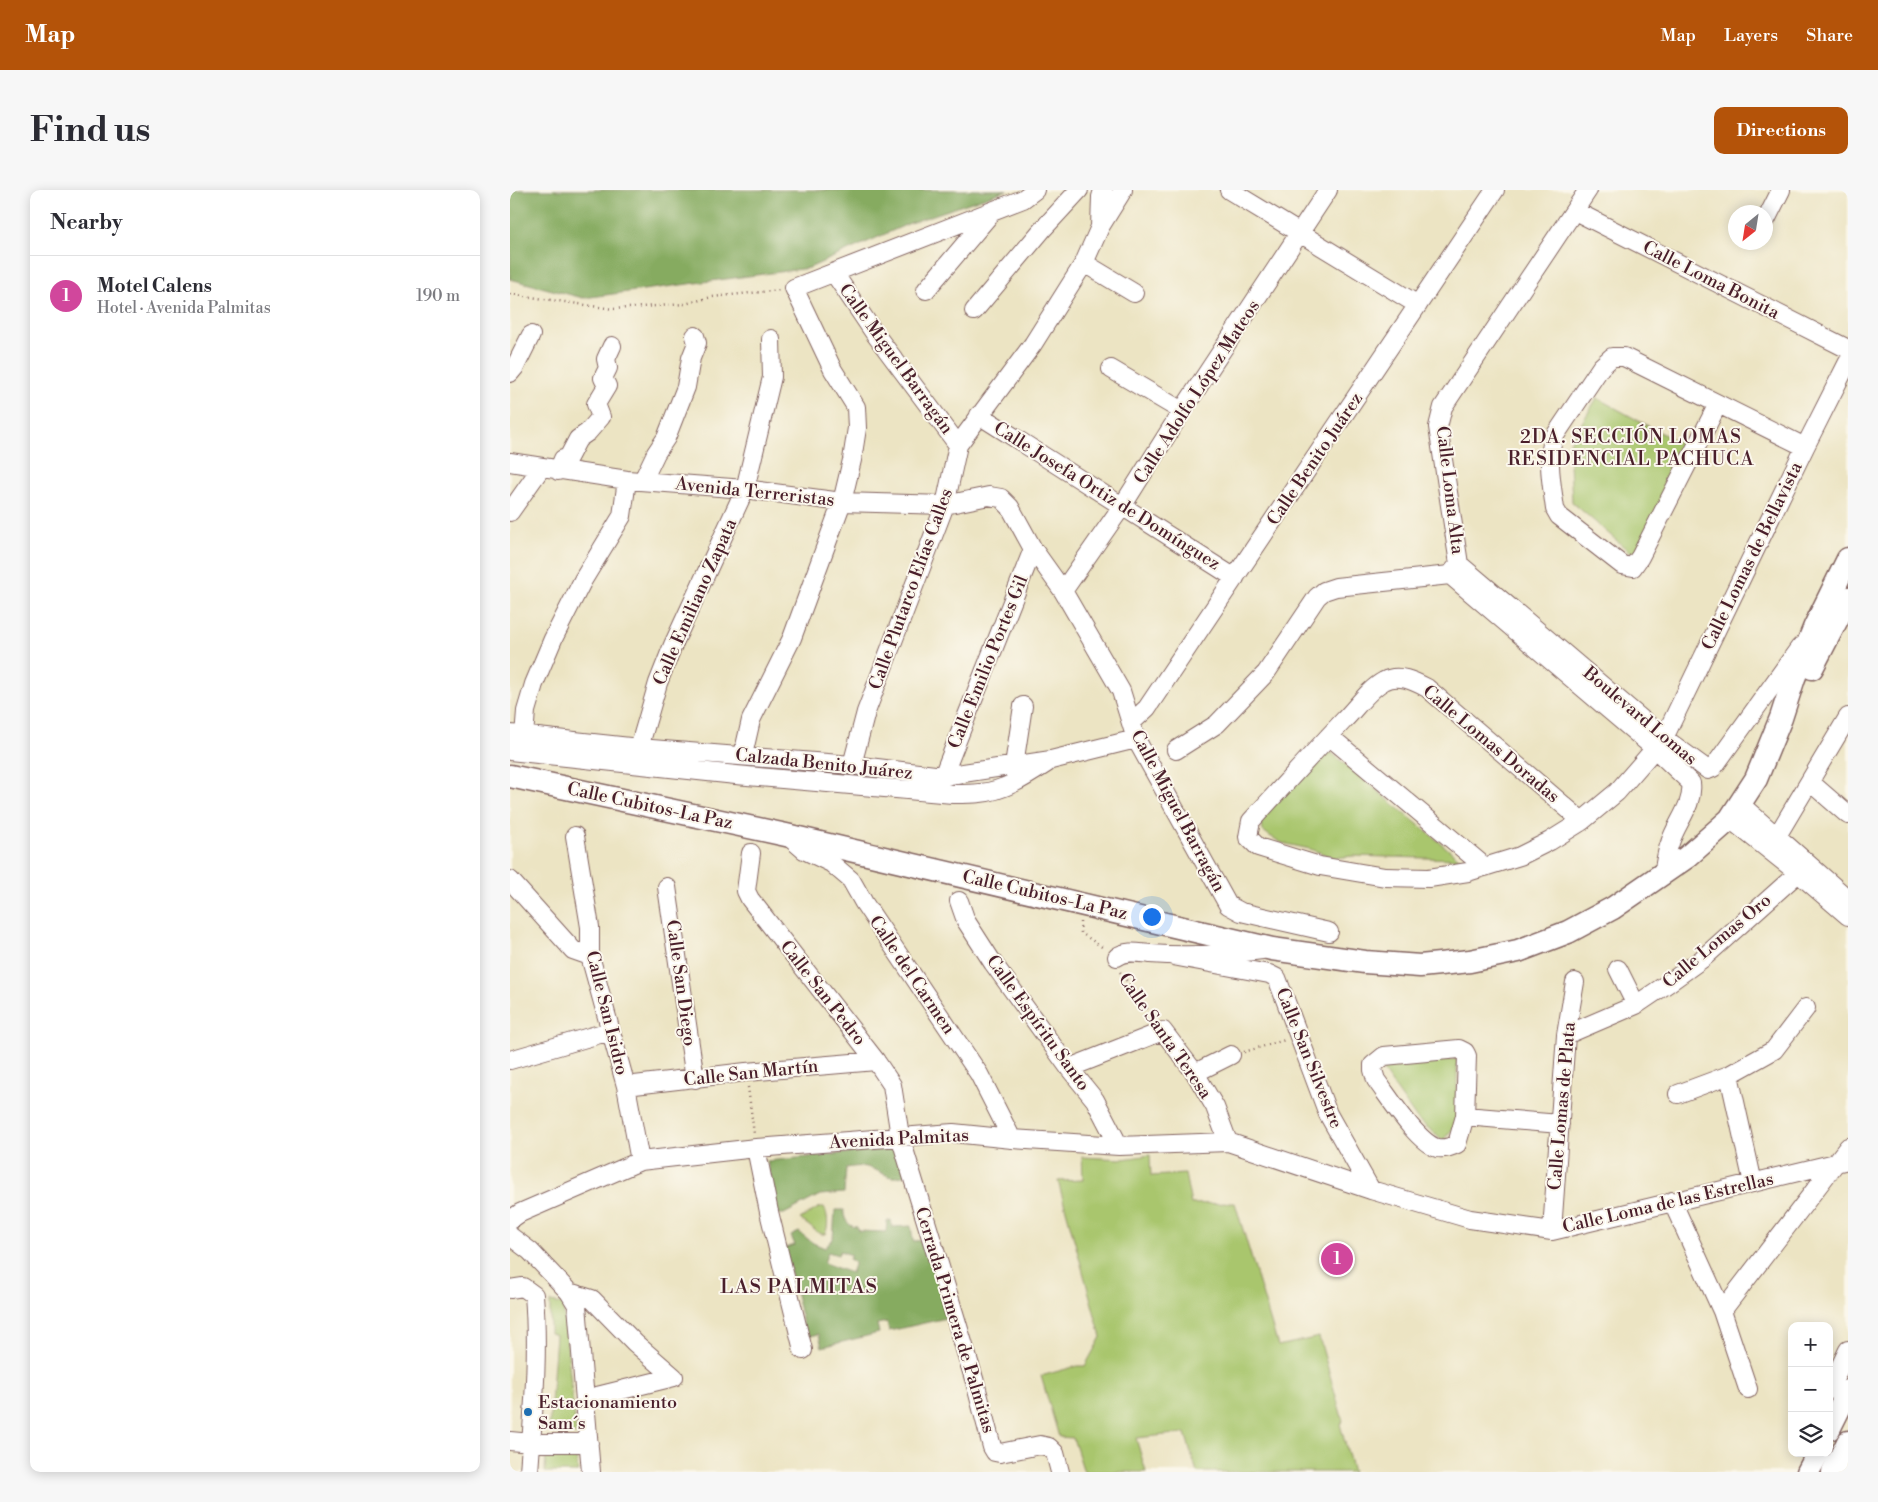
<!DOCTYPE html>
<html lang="en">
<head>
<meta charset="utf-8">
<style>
	body { margin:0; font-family:"Libre Bodoni",serif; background:#f7f7f7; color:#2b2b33 }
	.controls { position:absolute; right:15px; bottom:15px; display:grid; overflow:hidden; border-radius:10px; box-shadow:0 2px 12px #0003 }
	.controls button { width:45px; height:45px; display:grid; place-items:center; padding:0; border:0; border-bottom:1px solid #e1e1e2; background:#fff; color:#2b2b33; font:25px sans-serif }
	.compass { position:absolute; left:1218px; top:15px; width:45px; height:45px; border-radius:50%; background:#fff; box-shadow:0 2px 12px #0003; rotate:210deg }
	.you { position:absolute; left:641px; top:726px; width:18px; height:18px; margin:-12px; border:4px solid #fff; border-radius:50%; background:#1a73e8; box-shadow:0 0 0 8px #1a73e833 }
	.badge { display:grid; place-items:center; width:32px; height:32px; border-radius:50%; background:#b45309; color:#fff; font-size:16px; font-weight:700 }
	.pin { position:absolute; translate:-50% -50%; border:2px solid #fff; box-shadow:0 1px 5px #0006 }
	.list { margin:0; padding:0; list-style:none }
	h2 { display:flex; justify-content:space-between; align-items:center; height:65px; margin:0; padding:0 20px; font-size:21px }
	h2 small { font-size:16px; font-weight:400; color:#7c7c81 }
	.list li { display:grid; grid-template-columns:32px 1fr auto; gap:15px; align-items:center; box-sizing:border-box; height:80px; padding:0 20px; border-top:1px solid #e1e1e2 }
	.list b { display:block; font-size:19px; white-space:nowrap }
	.list p { margin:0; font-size:16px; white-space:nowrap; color:#7c7c81 }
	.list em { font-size:16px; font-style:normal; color:#7c7c81 }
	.icon { flex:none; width:28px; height:28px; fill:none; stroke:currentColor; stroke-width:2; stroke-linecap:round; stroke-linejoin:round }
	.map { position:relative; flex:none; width:1338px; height:1282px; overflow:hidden; border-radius:10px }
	header { display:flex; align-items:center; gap:30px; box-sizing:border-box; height:70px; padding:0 25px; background:#b45309; color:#fff }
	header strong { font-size:24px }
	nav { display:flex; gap:28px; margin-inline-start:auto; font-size:18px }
	.intro { display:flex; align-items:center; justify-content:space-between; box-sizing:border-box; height:120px; padding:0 30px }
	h1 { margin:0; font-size:35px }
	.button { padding:12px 22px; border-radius:10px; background:#b45309; color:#fff; font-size:18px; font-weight:700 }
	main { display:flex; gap:30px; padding:0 30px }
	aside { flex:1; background:#fff; border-radius:10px; box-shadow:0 2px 12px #0003 }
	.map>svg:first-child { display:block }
	.green { fill:#a9c66d; stroke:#7a724c }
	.forest { fill:#86ab60; stroke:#686546; fill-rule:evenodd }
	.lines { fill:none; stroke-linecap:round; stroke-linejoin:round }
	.minor-casing { stroke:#836460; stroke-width:20 }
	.major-casing { stroke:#836460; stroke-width:25 }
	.path { stroke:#836460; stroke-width:2.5; stroke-dasharray:1 4; stroke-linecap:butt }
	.minor { stroke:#fff; stroke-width:18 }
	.major { stroke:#fff; stroke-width:22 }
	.poi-dot { fill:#1f6fb2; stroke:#fbf7ec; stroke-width:2 }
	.labels { text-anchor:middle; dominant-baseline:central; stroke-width:4; stroke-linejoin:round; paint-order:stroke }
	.street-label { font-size:18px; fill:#4a1f2b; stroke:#fbf7ec }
	.poi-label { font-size:18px; fill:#4a1f2b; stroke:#fbf7ec; text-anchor:start }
	.neighbourhood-label { font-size:19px; letter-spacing:1px; fill:#4a1f2b; stroke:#fbf7ec }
	.quarter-label { font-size:20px; letter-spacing:1px; fill:#4a1f2b; stroke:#fbf7ec }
</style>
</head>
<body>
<header>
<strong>Map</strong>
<nav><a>Map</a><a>Layers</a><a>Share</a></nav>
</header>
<div class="intro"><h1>Find us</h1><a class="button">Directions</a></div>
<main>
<aside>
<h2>Nearby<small></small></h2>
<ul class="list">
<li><span class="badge" style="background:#d1479c">1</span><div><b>Motel Calens</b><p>Hotel · Avenida Palmitas</p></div><em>190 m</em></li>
</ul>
</aside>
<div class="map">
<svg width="1338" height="1282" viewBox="0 0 1338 1282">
	<rect width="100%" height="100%" fill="#fbf7ec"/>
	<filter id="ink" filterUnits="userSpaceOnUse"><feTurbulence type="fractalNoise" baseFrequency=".02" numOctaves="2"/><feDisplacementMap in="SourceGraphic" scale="10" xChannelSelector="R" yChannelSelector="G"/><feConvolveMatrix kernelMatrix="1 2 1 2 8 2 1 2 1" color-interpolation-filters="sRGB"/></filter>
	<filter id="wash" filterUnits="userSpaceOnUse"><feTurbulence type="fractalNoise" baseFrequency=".0096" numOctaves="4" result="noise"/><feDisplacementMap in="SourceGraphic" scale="20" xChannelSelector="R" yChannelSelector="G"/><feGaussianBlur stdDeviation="1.12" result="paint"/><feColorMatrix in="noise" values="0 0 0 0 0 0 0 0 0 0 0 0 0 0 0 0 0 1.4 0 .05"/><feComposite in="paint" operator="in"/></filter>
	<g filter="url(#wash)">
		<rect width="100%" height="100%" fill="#ece4c3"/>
		<path class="green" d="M 1087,208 L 1177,257 L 1127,360 L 1121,363 L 1062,312 L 1059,254 Z
			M 819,561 L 950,669 L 843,666 L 825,668 L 800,659 L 772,653 L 760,646 L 752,640 L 750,629 Z
			M 947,869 L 947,916 L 952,928 L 933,950 L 907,929 L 869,875 Z
			M 640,965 L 641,986 L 675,984 L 681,1014 L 725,1013 L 768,1156 L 809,1147 L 833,1231 L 830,1234 L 843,1282 L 687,1282 L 675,1243 L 626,1248 L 636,1282 L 574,1282 L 563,1248 L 549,1247 L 531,1186 L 567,1176 L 575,1176 L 591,1147 L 548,991 L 573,990 L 572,967 L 613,969 Z
			M 310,1017 L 314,1017 C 318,1025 319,1036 315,1044 L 310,1044 L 290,1029 Z
			M 40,1112 L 53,1114 L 66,1244 L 39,1241 L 46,1145 L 40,1143 Z
			M 36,1261 L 66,1265 L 68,1282 L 35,1282 Z"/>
		<path class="forest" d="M 0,0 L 497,0 L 400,33 L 299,78 L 73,108 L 0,89 Z
			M 390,958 L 398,984 C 380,992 376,983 360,978 C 353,975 343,977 336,978 L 334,1003 L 310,1005 L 274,1024 L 267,1024 L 257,971 Z
			M 325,1020 L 334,1020 C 333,1026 337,1037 347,1037 L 348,1041 L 376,1042 L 377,1031 L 381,1030 L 382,1037 L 401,1036 L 403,1051 L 418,1050 L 441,1127 L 379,1141 L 377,1132 L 367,1134 L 369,1143 L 312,1157 L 309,1144 L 296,1147 L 275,1058 L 285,1055 L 281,1046 L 289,1042 L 303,1053 L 315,1058 L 323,1049 ZM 330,1061 L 341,1065 L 339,1069 L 345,1072 L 341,1083 L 314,1073 L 318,1062 L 328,1065 Z"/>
	</g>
	<g filter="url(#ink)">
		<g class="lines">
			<g class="minor-casing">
				<path id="minor" d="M 719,0 L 908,115
					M 1065,21 L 1338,159
					M 1256,30 L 1271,0
					M 590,37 L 591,7 L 593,0
					M 574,73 L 624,103
					M 324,83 L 365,144 L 448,255
					M 416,100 L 483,21
					M 464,121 L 532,40 L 569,0
					M 601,179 L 672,221
					M 0,183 L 5,177 L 21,145
					M 1208,214 L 1130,367 L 1123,377 L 1112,375 L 1049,326 L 1045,319 C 1042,295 1036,270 1044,247 L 1091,177 L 1102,167 L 1114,167 L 1295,257
					M 469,225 L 725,388
					M 0,272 L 117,290 L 235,299 L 332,312 L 435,315 L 479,306 L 491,308 L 500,317 L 523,359 L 553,401 L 611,501 L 626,549 L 718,715 L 731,722 L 819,742
					M 48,281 L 53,269 L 58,268 L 68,249 L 78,242 L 91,227 L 86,214 L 97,196 L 93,188 L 98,178 L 96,169 L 102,156
					M 133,290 L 146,263 L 156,248 L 176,197 L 181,168 L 187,153 L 185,146
					M 0,322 L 31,278
					M 949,374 L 1154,548 L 1198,580 L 1203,578 L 1290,457
					M 940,385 L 1145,559 L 1181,593 C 1184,615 1166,633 1160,653 C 1156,663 1155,674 1153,685
					M 553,401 L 613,315 L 672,221 L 818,0
					M 621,533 L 637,518 L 985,0
					M 0,544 L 129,558 L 342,575 L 433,586 L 541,570 L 626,549
					M 14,546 L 16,521 L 24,494 L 43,449 L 73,390 L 112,326 L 117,290
					M 819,546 L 975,677
					M 129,558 L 148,493 L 163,455 L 235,299 L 262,187 L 261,149
					M 666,560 L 707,534 L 756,483 L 807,407 L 814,401 L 826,397 L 940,385 L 949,374 L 928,237 L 933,217 L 1078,0
					M 0,561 L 226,585 L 443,604 C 452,604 461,604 470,603 C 495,601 517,586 537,573
					M 233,565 L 241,530 L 282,448 L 332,312 L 342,270 L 347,238 L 346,217 L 323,180 L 284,98 L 513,9 L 525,0
					M 342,575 L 356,522 L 435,315 L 448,255 L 523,154 L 574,73 L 590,37 L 613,0
					M 504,575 L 513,516
					M 433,586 L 523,359
					M 1300,592 L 1338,625
					M 1230,614 L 1338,709
					M 1220,629 L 1288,683 L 1338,726
					M 1072,631 L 917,498 C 904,491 888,483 874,491 C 859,499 847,517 835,529 C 803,563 772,597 741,631 L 738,647 L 748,657 L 810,676 L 875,687 L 919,688 L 958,682 L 1010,666 L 1040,651 L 1072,631 L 1107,602 L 1154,548 L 1295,257 L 1338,172
					M 65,646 L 80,737 L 80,766 L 116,896 L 130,971
					M 1267,646 L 1338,527
					M 279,647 L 294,660 L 321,673 L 341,690 L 354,713 L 469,884 L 502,949
					M 241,663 L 236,701 L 240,709 L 366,871 L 382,895 L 390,946 L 465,1192 L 482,1257 L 485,1262 L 490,1263 L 530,1255 L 539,1257 L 545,1263 L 550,1282
					M 0,690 L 63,760 L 80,766
					M 157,697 L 185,889
					M 449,711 L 456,731 L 483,773 L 559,878 L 585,910 L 609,956
					M 663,766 L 759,784 L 767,788 L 818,924 L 861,1000
					M 607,767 C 616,760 629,763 640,764 C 678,767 714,765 752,760
					M 1108,779 L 1126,815
					M 1056,845 L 1126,815 L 1160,792 L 1192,769 L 1298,674
					M 949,859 L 955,862 L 957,866 L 955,926 L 947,954 C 941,957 933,959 927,958 C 907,952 879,907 866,890 L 863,880 L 863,875 L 874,866 Z
					M 0,870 L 100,841
					M 559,878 L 653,841 L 685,883 L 705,917 L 718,952
					M 685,883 L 721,865
					M 1219,885 L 1243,993
					M 116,896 L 236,882 L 366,871
					M 1168,904 L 1219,885 L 1264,860 L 1296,818
					M 955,926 L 1050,934
					M 246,958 L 259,1022 L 293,1160
					M 1162,1011 L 1212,1121 L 1238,1199
					M 0,1030 L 10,1023 L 130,971 L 246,958 L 443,943 L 502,949 L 609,956 L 718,952 L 861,1000 L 960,1029 L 1042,1041 L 1338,970
					M 1042,1041 L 1056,845 L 1065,792
					M 0,1046 L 20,1061 L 59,1102 L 82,1109 L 125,1153 L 164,1187
					M 0,1099 L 13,1097 L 24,1105 C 29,1164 23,1224 19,1282
					M 59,1102 L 67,1115 L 81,1282
					M 1212,1121 L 1338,957
					M 1319,1200 L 1338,1160
					M 75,1209 L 164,1187
					M 0,1251 L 21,1253 L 79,1253"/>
			</g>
			<g class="major-casing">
				<path id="major" d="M 1302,478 L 1338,408
					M 0,586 L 276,645 L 762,759 L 855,772 L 910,776 L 960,771 L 1008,761 L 1058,742 L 1103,718 L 1177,667 L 1220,629 L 1246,589 L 1271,528 L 1284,488 L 1305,436 L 1338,369
					M 1319,1239 L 1338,1201
					M 1298,1282 L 1308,1263
					M 1323,1282 L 1338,1252"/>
			</g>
			<path class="path" d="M 0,104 L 103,119 L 175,114 L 202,107 L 270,100
				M 570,732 L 571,743 L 595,759
				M 610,782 L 644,828
				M 734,862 L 775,850
				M 238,897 L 244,944"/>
			<use href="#minor" class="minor"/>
			<use href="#major" class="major"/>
		</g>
	</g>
	<circle class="poi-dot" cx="18" cy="1222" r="5"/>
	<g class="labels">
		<g class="street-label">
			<text transform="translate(1201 90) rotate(27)">Calle Loma Bonita</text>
			<text transform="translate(386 169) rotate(54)">Calle Miguel Barragán</text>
			<text transform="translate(687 202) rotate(-57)">Calle Adolfo López Mateos</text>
			<text transform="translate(805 269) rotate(-56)">Calle Benito Juárez</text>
			<text transform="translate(940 300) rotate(83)">Calle Loma Alta</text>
			<text transform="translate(245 302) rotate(6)">Avenida Terreristas</text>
			<text transform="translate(597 306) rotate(32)">Calle Josefa Ortiz de Domínguez</text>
			<text transform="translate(1242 366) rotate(-64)">Calle Lomas de Bellavista</text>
			<text transform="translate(401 399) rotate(-70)">Calle Plutarco Elías Calles</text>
			<text transform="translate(185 412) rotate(-66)">Calle Emiliano Zapata</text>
			<text transform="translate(478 472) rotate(-68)">Calle Emilio Portes Gil</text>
			<text transform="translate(1130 526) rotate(40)">Boulevard Lomas</text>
			<text transform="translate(981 554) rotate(40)">Calle Lomas Doradas</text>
			<text transform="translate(314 574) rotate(6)">Calzada Benito Juárez</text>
			<text transform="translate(140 616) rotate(12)">Calle Cubitos-La Paz</text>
			<text transform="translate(668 621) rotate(62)">Calle Miguel Barragán</text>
			<text transform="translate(535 705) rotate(13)">Calle Cubitos-La Paz</text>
			<text transform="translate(1207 751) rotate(-40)">Calle Lomas Oro</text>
			<text transform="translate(402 785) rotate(56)">Calle del Carmen</text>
			<text transform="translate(171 793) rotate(82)">Calle San Diego</text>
			<text transform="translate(313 803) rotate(52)">Calle San Pedro</text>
			<text transform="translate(97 823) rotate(76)">Calle San Isidro</text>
			<text transform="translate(528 833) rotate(54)">Calle Espíritu Santo</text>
			<text transform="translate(655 846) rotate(55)">Calle Santa Teresa</text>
			<text transform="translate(799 868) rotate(68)">Calle San Silvestre</text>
			<text transform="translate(241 883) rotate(-6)">Calle San Martín</text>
			<text transform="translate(1052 916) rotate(-85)">Calle Lomas de Plata</text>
			<text transform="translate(389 949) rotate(-3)">Avenida Palmitas</text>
			<text transform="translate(1158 1013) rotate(-13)">Calle Loma de las Estrellas</text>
			<text transform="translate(445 1130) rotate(73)">Cerrada Primera de Palmitas</text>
		</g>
		<g class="poi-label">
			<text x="28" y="1212">Estacionamiento<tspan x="28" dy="21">Sam´s</tspan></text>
		</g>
		<g class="neighbourhood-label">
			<text x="1121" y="247">2DA. SECCIÓN LOMAS<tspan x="1121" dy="22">RESIDENCIAL PACHUCA</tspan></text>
		</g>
		<g class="quarter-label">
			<text x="289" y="1097">LAS PALMITAS</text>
		</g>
	</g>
</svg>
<div class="controls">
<button>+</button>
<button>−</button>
<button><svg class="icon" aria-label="layers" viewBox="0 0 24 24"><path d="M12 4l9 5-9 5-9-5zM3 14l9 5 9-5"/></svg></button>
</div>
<svg class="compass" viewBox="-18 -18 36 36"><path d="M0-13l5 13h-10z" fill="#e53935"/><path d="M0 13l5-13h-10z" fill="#7c7c81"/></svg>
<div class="you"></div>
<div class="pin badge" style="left:827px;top:1069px;background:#d1479c">1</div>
</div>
</main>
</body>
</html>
